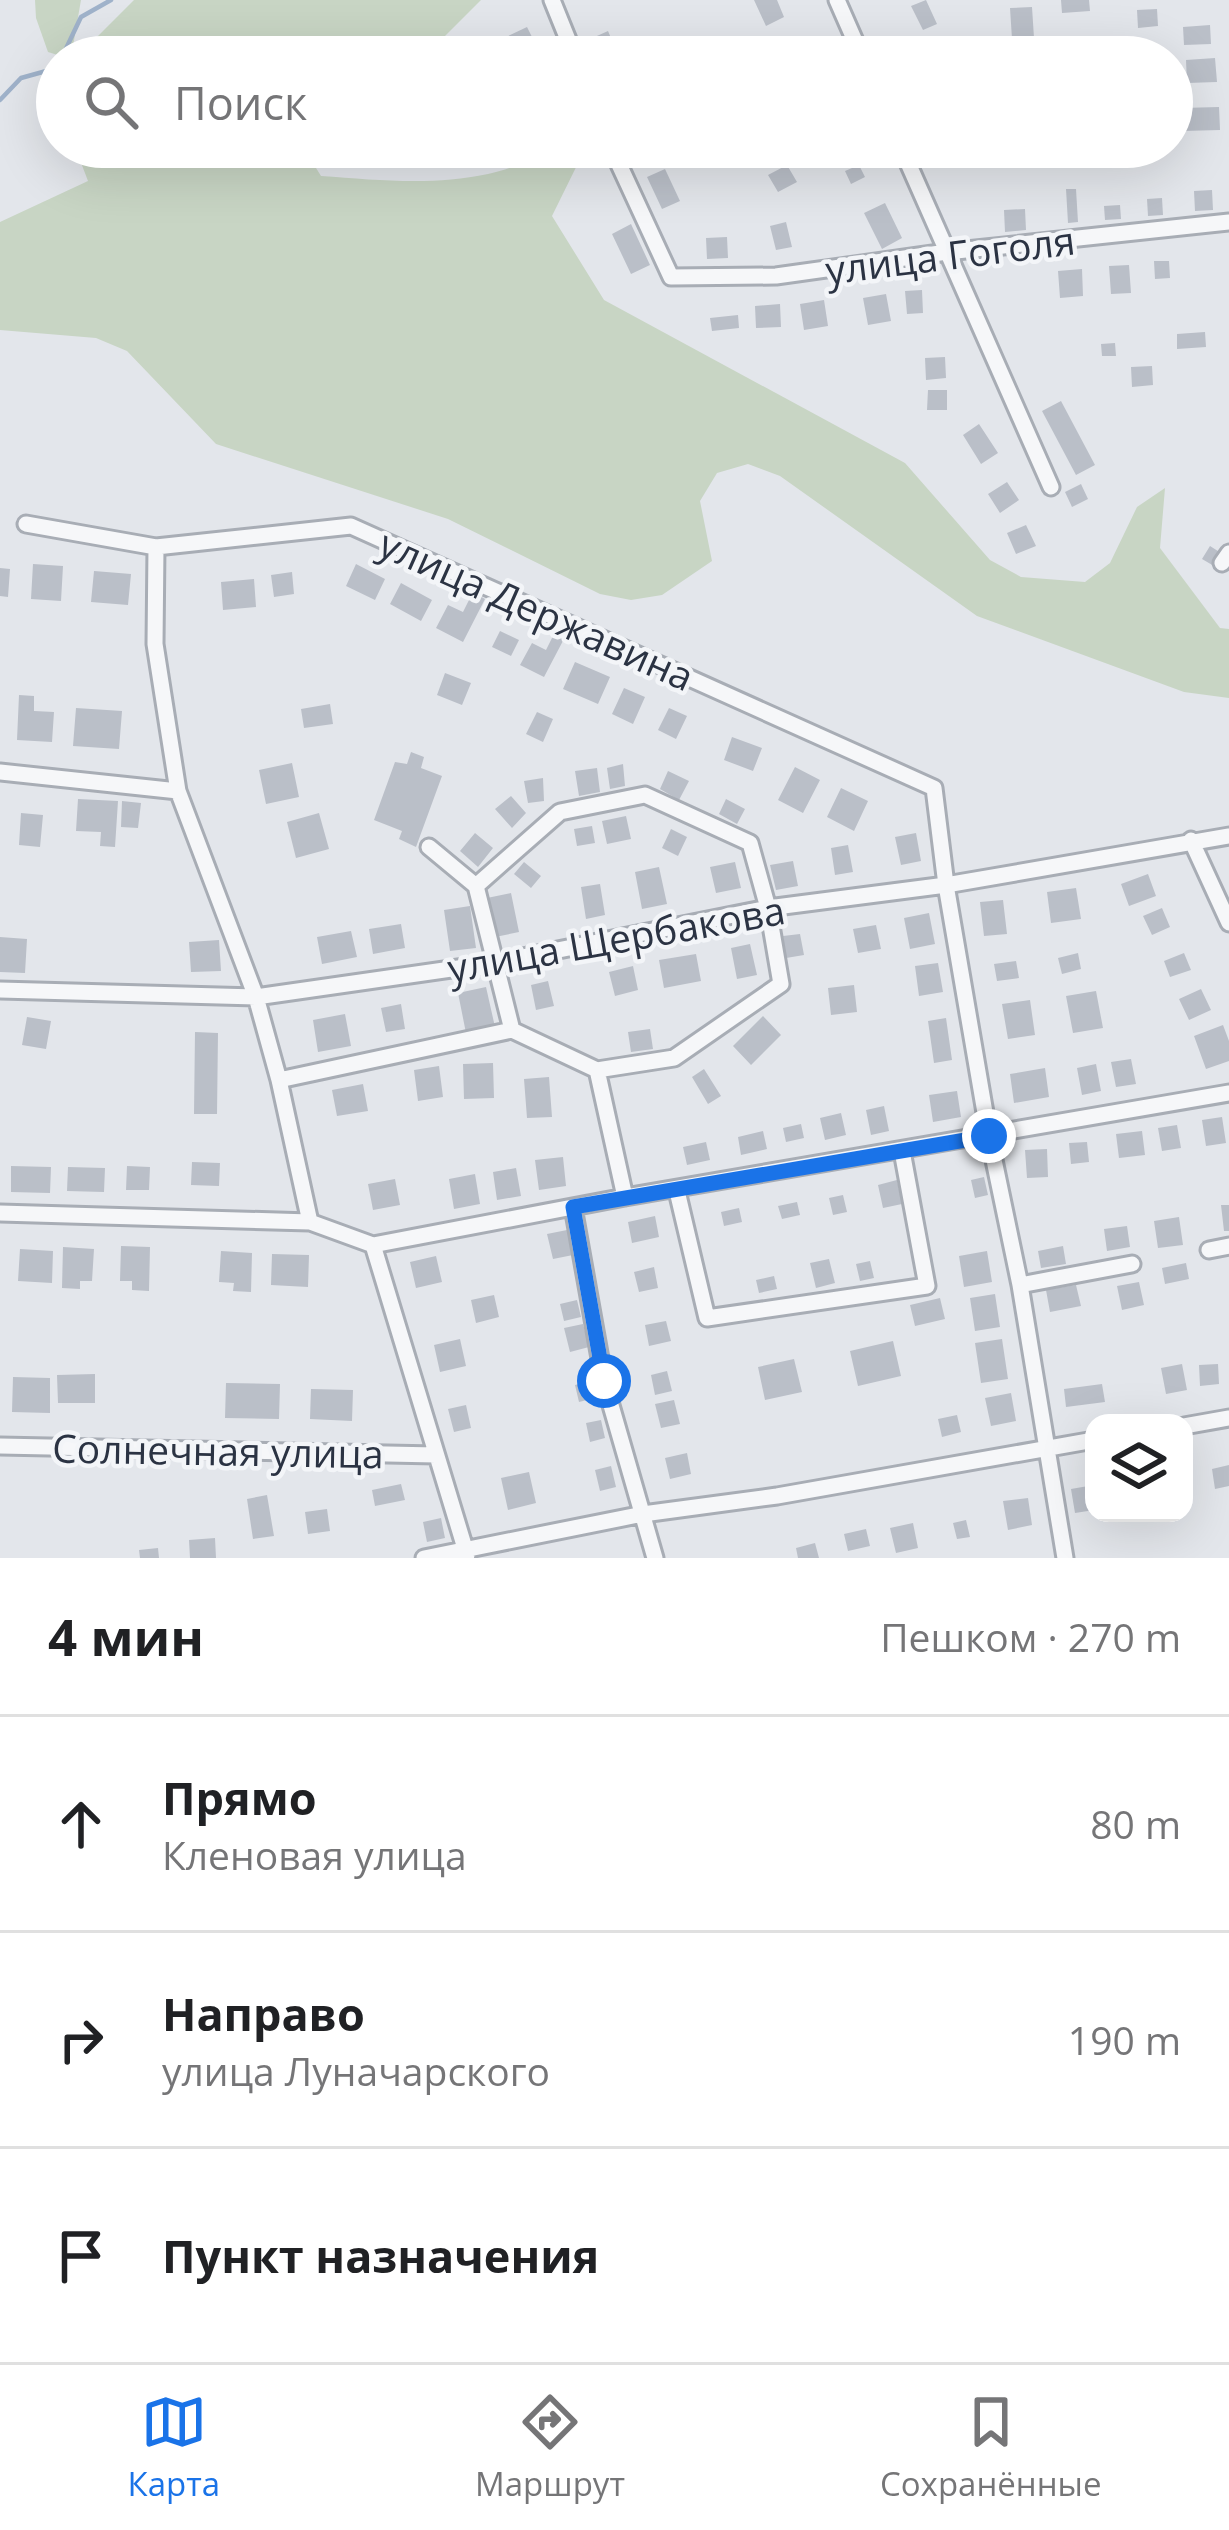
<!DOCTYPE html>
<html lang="ru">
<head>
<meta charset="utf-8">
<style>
	body { margin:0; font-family:"Open Sans",sans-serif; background:#f6f6f6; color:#202124 }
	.controls { position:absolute; right:36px; bottom:36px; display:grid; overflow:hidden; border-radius:24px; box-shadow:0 12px 48px #0002 }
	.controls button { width:108px; height:108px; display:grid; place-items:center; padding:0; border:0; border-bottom:3px solid #e0e0e0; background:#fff; color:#202124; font:60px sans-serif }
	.stop { position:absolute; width:36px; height:36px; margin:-27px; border:9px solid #1a73e8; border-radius:50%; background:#fff }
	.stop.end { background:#1a73e8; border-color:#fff; box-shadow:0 3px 12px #0008 }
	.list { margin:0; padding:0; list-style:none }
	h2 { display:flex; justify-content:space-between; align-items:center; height:156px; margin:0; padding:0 48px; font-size:51px }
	h2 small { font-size:39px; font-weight:400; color:#757577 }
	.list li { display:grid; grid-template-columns:78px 1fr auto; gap:36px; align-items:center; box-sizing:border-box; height:216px; padding:0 48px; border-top:3px solid #e0e0e0 }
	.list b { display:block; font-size:45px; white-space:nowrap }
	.list p { margin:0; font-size:39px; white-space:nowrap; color:#757577 }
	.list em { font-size:39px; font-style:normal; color:#757577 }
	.icon { flex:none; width:66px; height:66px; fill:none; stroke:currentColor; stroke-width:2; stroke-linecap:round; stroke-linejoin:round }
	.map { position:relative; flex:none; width:1229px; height:1558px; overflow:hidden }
	.search { position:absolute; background:#fff; box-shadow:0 12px 48px #0002; left:36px; right:36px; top:36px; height:132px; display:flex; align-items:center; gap:30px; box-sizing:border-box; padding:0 42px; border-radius:66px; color:#757577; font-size:45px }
	.sheet { height:804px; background:#fff }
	nav { display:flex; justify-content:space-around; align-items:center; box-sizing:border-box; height:168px; border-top:3px solid #e0e0e0; background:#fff; font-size:33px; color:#757577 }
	nav a { display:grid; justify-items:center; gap:6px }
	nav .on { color:#1a73e8 }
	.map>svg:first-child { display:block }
	.green { fill:#c8d5c4 }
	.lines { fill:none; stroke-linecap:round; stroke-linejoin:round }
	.stream { stroke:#9fb2ca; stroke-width:4.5 }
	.building { fill:#babfc8 }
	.street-casing { stroke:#a8adb5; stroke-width:21 }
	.street { stroke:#f6f7f9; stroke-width:15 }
	.route { stroke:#1a73e8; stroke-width:15 }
	.labels { text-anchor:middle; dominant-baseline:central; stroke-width:9; stroke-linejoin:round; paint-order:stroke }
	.street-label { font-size:39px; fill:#2b3343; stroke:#f3f5f8 }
</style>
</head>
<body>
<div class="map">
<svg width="1229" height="1558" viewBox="0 0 1229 1558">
	<rect width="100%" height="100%" fill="#e3e6eb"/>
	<path class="green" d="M 35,0 L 81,0 L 73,46 L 64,57 L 48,52 L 36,18 Z
		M 134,0 L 481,0 L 424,57 L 102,57 L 95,39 Z
		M 75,147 L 303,147 L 321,176 C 378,180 432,186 488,174 C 528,166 540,147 586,147 L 552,216 L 604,300 L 905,463 L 990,560 L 1021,577 L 1085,582 L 1110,563 L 1137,507 L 1165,488 L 1160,548 L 1220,628 L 1229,629 L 1229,698 L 1184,692 L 977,616 L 780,476 L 748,464 L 717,473 L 700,501 L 712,561 L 662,595 L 631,600 L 600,594 L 448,519 L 216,444 L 127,351 L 96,338 L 0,330 L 0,222 L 88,181 Z"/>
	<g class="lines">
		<path class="stream" d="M 62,57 L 81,17 L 111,0
			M 0,100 L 21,78 L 57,68"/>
	</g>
	<path class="building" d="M 754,0 L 777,0 L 784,17 L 766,26 Z
		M 926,0 L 937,24 L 923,30 L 911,6 Z
		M 1061,0 L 1089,0 L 1090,11 L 1062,13 Z
		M 1032,7 L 1034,38 L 1012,39 L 1010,8 Z
		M 1157,9 L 1158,26 L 1138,28 L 1137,10 Z
		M 1210,25 L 1211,44 L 1184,45 L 1183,27 Z
		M 527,27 L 536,45 L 514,57 L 504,38 Z
		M 608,31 L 619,57 L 596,57 L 588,40 Z
		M 800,44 L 807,57 L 782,57 L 781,53 Z
		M 1215,58 L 1217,82 L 1187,83 L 1186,60 Z
		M 1219,107 L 1220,130 L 1183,131 L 1182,108 Z
		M 1043,147 L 1066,147 L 1066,156 L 1044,157 Z
		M 787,165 L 797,182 L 778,192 L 768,175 Z
		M 859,165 L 865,177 L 851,184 L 845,171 Z
		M 665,169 L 680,201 L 662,209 L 647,177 Z
		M 1066,189 L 1076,189 L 1078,222 L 1068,223 Z
		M 1212,190 L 1213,210 L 1195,211 L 1194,191 Z
		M 1162,198 L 1163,215 L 1148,216 L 1147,199 Z
		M 885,203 L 902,238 L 882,249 L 864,213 Z
		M 1120,205 L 1121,219 L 1105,220 L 1104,206 Z
		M 1025,209 L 1026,230 L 1005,232 L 1004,210 Z
		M 786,222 L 792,247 L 776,250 L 770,226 Z
		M 631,224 L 650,265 L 631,274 L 612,234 Z
		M 727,237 L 728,258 L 707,259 L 706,238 Z
		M 1154,261 L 1169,261 L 1170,278 L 1155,279 Z
		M 1129,265 L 1131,293 L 1111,294 L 1109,266 Z
		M 1082,269 L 1083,296 L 1060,298 L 1058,271 Z
		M 922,290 L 923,313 L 907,314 L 905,291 Z
		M 886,294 L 891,321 L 868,325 L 863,298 Z
		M 824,300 L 828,326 L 804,330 L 800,304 Z
		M 780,304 L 781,327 L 756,328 L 755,306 Z
		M 738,315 L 739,328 L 712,331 L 710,318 Z
		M 1205,332 L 1206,347 L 1177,349 L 1177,334 Z
		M 1115,343 L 1116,356 L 1102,356 L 1101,344 Z
		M 945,357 L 946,378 L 926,380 L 925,358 Z
		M 1152,366 L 1153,385 L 1132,387 L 1131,367 Z
		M 928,390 L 947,390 L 947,410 L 927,410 Z
		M 1061,401 L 1095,465 L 1076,475 L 1042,411 Z
		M 979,424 L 998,453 L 981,464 L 963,435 Z
		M 1007,482 L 1019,500 L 1000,513 L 988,494 Z
		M 1081,484 L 1088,499 L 1072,507 L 1065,492 Z
		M 1026,525 L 1036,546 L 1016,554 L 1007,533 Z
		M 1210,546 L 1221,553 L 1214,566 L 1202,559 Z
		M 33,564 L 63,566 L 61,601 L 31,599 Z
		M 356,564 L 385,579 L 375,600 L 346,586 Z
		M 0,568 L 10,569 L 8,597 L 0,596 Z
		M 94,571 L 131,574 L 128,605 L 91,602 Z
		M 292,572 L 294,594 L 274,597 L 271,575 Z
		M 254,579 L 256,607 L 223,610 L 221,582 Z
		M 401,583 L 432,600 L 421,621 L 390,604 Z
		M 473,592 L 485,599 L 463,642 L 436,628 L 448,605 L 463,612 Z
		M 500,631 L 519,640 L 511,656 L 492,647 Z
		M 555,632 L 565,637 L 544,677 L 520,665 L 532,643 L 546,650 Z
		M 575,662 L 610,677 L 598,704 L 563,689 Z
		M 445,673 L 471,683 L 462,705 L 437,695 Z
		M 624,688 L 645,697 L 633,724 L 612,714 Z
		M 19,695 L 34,696 L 34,711 L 54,712 L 52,742 L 17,740 Z
		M 330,704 L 333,724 L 304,728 L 301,709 Z
		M 76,708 L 122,711 L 119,749 L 73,746 Z
		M 669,708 L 687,716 L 676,739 L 658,730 Z
		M 537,712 L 553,719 L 543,742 L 526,734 Z
		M 732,737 L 762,748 L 753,771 L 724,760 Z
		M 411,752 L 424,757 L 421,768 L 442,776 L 416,847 L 399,839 L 402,831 L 374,820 L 395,762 L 407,764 Z
		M 292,763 L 299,797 L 266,804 L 259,770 Z
		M 623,764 L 625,786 L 610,789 L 607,768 Z
		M 795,767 L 820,780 L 803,813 L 778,800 Z
		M 597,768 L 600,792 L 579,796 L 575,771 Z
		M 668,771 L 689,781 L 679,800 L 660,789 Z
		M 543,778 L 544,801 L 528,803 L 524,781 Z
		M 841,788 L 868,801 L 854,831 L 827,817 Z
		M 511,796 L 526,813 L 512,828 L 495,809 Z
		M 78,799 L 118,801 L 115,847 L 100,846 L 101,832 L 76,831 Z
		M 726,799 L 745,809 L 737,824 L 719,814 Z
		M 122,801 L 141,803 L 138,828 L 121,827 Z
		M 21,813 L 43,815 L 40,847 L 19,845 Z
		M 319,813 L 329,849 L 296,858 L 287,822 Z
		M 626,816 L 631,839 L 607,844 L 602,821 Z
		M 592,826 L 595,843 L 577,846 L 574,829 Z
		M 671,829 L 687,837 L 678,856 L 662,848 Z
		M 475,833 L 493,848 L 478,867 L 460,851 Z
		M 916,833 L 921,861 L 901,865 L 895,837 Z
		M 848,845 L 853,872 L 835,875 L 831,848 Z
		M 793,861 L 798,886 L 776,890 L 770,865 Z
		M 524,862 L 541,876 L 531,888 L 514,874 Z
		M 735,862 L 741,888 L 716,893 L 710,867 Z
		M 659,867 L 667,904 L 642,909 L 635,872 Z
		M 1148,874 L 1156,896 L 1129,906 L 1121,884 Z
		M 600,884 L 605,915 L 586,919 L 581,887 Z
		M 1076,888 L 1081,919 L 1051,923 L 1047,892 Z
		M 511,893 L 519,932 L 495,937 L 487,898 Z
		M 1003,900 L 1007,934 L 984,936 L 980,902 Z
		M 470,906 L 476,948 L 450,951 L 444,910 Z
		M 1162,908 L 1170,927 L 1152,935 L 1143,916 Z
		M 929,913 L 935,944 L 910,949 L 904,918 Z
		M 401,924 L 405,948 L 373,954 L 369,929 Z
		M 876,925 L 881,949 L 858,953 L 853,929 Z
		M 351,931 L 357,957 L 322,964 L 317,937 Z
		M 800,934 L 804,955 L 786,958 L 783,936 Z
		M 0,937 L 27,939 L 25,973 L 0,972 Z
		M 219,940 L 221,971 L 191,972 L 189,942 Z
		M 750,944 L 757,975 L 737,979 L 731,948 Z
		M 1078,953 L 1081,969 L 1062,974 L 1058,958 Z
		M 1184,953 L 1191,970 L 1170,977 L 1164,961 Z
		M 696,954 L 701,981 L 664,988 L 659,960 Z
		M 1016,961 L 1019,978 L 997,981 L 994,964 Z
		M 938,963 L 943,992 L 919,996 L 915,966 Z
		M 633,966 L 638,990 L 615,996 L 609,972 Z
		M 548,981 L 554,1006 L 536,1010 L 531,985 Z
		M 854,985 L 857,1012 L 831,1015 L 828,988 Z
		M 486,987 L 495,1027 L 466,1033 L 458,993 Z
		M 1201,989 L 1211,1010 L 1189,1020 L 1179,999 Z
		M 1096,991 L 1103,1028 L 1073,1033 L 1066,996 Z
		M 1030,1000 L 1035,1035 L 1008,1039 L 1002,1004 Z
		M 401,1004 L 405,1029 L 386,1032 L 381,1008 Z
		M 345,1014 L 351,1046 L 318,1052 L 313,1020 Z
		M 763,1016 L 781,1035 L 751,1065 L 733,1046 Z
		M 27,1017 L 51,1021 L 46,1049 L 22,1045 Z
		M 946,1018 L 952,1060 L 934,1063 L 928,1021 Z
		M 1223,1025 L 1229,1041 L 1229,1061 L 1206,1069 L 1194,1036 Z
		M 650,1029 L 653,1049 L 631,1052 L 628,1032 Z
		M 195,1032 L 218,1033 L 217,1114 L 194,1114 Z
		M 1131,1059 L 1136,1084 L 1116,1087 L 1111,1062 Z
		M 493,1063 L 494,1098 L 464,1099 L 463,1064 Z
		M 1096,1064 L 1101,1091 L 1082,1095 L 1077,1068 Z
		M 439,1066 L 443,1097 L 418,1101 L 414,1070 Z
		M 1045,1068 L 1049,1097 L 1014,1103 L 1010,1074 Z
		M 704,1069 L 721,1096 L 708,1104 L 692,1077 Z
		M 549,1077 L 552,1117 L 527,1118 L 524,1079 Z
		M 363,1084 L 368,1111 L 337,1116 L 332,1090 Z
		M 957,1091 L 961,1117 L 933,1122 L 929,1095 Z
		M 884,1106 L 889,1131 L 871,1135 L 866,1110 Z
		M 841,1113 L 846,1135 L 825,1140 L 820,1118 Z
		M 1222,1117 L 1226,1143 L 1206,1146 L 1202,1120 Z
		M 801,1124 L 804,1138 L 786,1142 L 783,1128 Z
		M 1177,1125 L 1181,1148 L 1162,1151 L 1158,1128 Z
		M 763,1131 L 767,1149 L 741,1155 L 738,1137 Z
		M 1142,1131 L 1145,1155 L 1119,1158 L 1116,1134 Z
		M 706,1142 L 710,1160 L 687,1165 L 683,1147 Z
		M 1087,1142 L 1089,1162 L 1071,1164 L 1069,1143 Z
		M 1047,1149 L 1048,1177 L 1027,1178 L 1025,1150 Z
		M 563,1157 L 566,1186 L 539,1190 L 535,1160 Z
		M 192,1162 L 220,1163 L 219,1186 L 191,1185 Z
		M 11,1166 L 51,1167 L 50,1193 L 11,1192 Z
		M 127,1166 L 150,1167 L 149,1190 L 126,1190 Z
		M 68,1167 L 105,1168 L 104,1192 L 67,1191 Z
		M 516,1168 L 521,1196 L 497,1200 L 493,1172 Z
		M 475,1174 L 480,1204 L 454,1209 L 449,1179 Z
		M 984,1177 L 988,1195 L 975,1198 L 971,1180 Z
		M 395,1179 L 400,1205 L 373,1210 L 368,1184 Z
		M 897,1180 L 902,1204 L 883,1208 L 878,1185 Z
		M 843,1195 L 847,1212 L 833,1215 L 829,1198 Z
		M 797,1202 L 800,1215 L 782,1219 L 778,1206 Z
		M 1221,1205 L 1229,1205 L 1229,1231 L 1224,1231 Z
		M 739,1208 L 742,1222 L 724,1226 L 721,1212 Z
		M 655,1216 L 659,1237 L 632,1243 L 628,1222 Z
		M 1179,1217 L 1183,1245 L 1158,1248 L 1154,1221 Z
		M 1127,1226 L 1130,1247 L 1107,1251 L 1104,1229 Z
		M 567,1230 L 573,1255 L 553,1259 L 547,1234 Z
		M 121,1246 L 150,1247 L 149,1291 L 132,1290 L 132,1281 L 120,1281 Z
		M 1063,1246 L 1066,1264 L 1041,1268 L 1038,1251 Z
		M 63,1247 L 94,1249 L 92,1281 L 80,1281 L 80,1289 L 62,1288 Z
		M 20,1249 L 53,1251 L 52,1283 L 18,1281 Z
		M 221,1251 L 252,1253 L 251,1292 L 233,1291 L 234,1283 L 219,1282 Z
		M 987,1251 L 992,1282 L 964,1287 L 959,1256 Z
		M 272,1254 L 309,1255 L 308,1287 L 271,1285 Z
		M 436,1256 L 442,1282 L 416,1288 L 410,1262 Z
		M 829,1259 L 835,1283 L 816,1288 L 810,1263 Z
		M 870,1261 L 874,1278 L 860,1281 L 856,1264 Z
		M 1186,1263 L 1189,1279 L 1165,1284 L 1162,1268 Z
		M 654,1267 L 658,1288 L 639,1292 L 634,1272 Z
		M 774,1276 L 777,1289 L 759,1293 L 756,1280 Z
		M 1139,1282 L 1144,1305 L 1122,1310 L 1117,1286 Z
		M 1076,1285 L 1081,1306 L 1050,1312 L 1046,1290 Z
		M 995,1294 L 1000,1327 L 975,1331 L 970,1298 Z
		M 494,1295 L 499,1317 L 476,1323 L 471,1300 Z
		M 940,1298 L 945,1319 L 915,1326 L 910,1305 Z
		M 577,1300 L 581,1317 L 564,1321 L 560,1304 Z
		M 666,1321 L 671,1341 L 649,1346 L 645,1325 Z
		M 583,1324 L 589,1347 L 570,1352 L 564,1328 Z
		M 460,1339 L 466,1366 L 440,1372 L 434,1345 Z
		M 1002,1339 L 1008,1379 L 981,1383 L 975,1343 Z
		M 893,1341 L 901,1376 L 858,1386 L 850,1351 Z
		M 794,1359 L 802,1392 L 765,1400 L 758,1367 Z
		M 1182,1364 L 1187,1390 L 1166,1394 L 1161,1368 Z
		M 1218,1364 L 1219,1384 L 1200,1386 L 1199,1365 Z
		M 667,1371 L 672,1391 L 655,1395 L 651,1375 Z
		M 95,1374 L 95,1403 L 58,1403 L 57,1375 Z
		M 13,1377 L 50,1378 L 50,1413 L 12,1412 Z
		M 591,1381 L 595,1398 L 579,1402 L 575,1385 Z
		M 226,1383 L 280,1384 L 279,1419 L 225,1418 Z
		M 1102,1384 L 1105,1402 L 1066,1407 L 1064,1389 Z
		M 311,1389 L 353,1390 L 352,1421 L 310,1419 Z
		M 1011,1393 L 1016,1421 L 991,1426 L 985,1398 Z
		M 674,1400 L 680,1424 L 661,1428 L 655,1404 Z
		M 466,1405 L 471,1428 L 454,1432 L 448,1409 Z
		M 957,1415 L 961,1432 L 942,1437 L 938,1419 Z
		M 601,1420 L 605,1438 L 590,1442 L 586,1423 Z
		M 687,1453 L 691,1474 L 670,1479 L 665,1458 Z
		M 1229,1465 L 1229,1486 L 1215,1489 L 1212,1469 Z
		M 611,1466 L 616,1487 L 600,1491 L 595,1470 Z
		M 529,1472 L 536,1503 L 508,1510 L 501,1478 Z
		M 1189,1472 L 1193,1496 L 1184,1498 L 1184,1473 Z
		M 401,1484 L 405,1500 L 375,1506 L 372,1490 Z
		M 1094,1485 L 1094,1510 L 1075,1513 L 1071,1489 Z
		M 267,1495 L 274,1536 L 253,1539 L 247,1499 Z
		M 1028,1498 L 1032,1525 L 1008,1530 L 1003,1501 Z
		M 327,1509 L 330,1531 L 308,1534 L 305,1512 Z
		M 441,1518 L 445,1538 L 427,1542 L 423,1522 Z
		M 966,1520 L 970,1537 L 957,1539 L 953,1523 Z
		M 913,1523 L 918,1548 L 896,1553 L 890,1528 Z
		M 866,1529 L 870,1546 L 848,1551 L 844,1534 Z
		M 215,1538 L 216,1558 L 190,1558 L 189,1540 Z
		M 815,1543 L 819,1558 L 798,1558 L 796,1548 Z
		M 158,1548 L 159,1558 L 140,1558 L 139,1550 Z"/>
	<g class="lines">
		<g class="street-casing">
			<path id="street" d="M 552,0 L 575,57
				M 837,0 L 862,57
				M 611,147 L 671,277 L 776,276 L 947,252 L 1229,222
				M 901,147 L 1051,487
				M 26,524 L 156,547 L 351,526 L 934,788 L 946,885 L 989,1136 L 1020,1285 L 1065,1558
				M 156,547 L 155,644 L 178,791 L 256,997 L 279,1080 L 310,1222
				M 1222,563 L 1229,553
				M 0,772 L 178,791
				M 645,795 L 750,843 L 768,908 L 781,984 L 674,1058 L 597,1070 L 512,1030 L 476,886 L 560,812 Z
				M 1191,840 L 1229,923
				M 429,847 L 476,886
				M 0,990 L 256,997 L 493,963 L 768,908 L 946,885 L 1229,836
				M 597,1070 L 625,1197
				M 279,1080 L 512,1030
				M 677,1191 L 707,1318 L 927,1286 L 902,1151
				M 573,1207 L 604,1381 L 655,1558
				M 0,1213 L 310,1222 L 373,1245 L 625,1197 L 1229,1093
				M 373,1245 L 467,1555
				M 1209,1250 L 1229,1246
				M 1020,1285 L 1132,1264
				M 1184,1426 L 1229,1418
				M 0,1446 L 436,1455
				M 424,1558 L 643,1514 L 777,1496 L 1094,1440"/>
		</g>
		<use href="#street" class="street"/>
	</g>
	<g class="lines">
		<path class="route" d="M 604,1381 L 573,1207 L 989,1136"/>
	</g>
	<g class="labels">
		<g class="street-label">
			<text transform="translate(950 254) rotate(-7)">улица Гоголя</text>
			<text transform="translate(537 609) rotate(24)">улица Державина</text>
			<text transform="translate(616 938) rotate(-10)">улица Щербакова</text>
			<text transform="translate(218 1450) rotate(1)">Солнечная улица</text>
		</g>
	</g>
</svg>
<div class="controls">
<button><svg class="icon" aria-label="layers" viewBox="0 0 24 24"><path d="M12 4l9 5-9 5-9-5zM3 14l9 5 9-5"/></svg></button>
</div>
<div class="stop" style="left:604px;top:1381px"></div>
<div class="stop end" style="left:989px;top:1136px"></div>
<div class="search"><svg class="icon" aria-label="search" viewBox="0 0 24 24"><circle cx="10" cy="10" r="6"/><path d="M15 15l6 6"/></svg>Поиск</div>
</div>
<section class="sheet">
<h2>4 мин<small>Пешком · 270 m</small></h2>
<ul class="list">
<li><svg class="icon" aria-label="ahead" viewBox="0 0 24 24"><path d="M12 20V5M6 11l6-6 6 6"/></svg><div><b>Прямо</b><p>Кленовая улица</p></div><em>80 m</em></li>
<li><svg class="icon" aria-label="right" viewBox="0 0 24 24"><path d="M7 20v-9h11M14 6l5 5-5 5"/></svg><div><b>Направо</b><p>улица Луначарского</p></div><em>190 m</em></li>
<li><svg class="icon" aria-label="arrive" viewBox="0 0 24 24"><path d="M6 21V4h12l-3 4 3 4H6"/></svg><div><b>Пункт назначения</b></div></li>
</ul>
</section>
<nav>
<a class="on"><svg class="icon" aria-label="map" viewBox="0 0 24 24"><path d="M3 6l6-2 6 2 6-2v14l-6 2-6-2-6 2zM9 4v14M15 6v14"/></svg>Карта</a>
<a><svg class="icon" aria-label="directions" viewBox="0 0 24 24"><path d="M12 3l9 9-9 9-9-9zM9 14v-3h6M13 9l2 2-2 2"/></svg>Маршрут</a>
<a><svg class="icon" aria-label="saved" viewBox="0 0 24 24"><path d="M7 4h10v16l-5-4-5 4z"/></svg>Сохранённые</a>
</nav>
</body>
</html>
